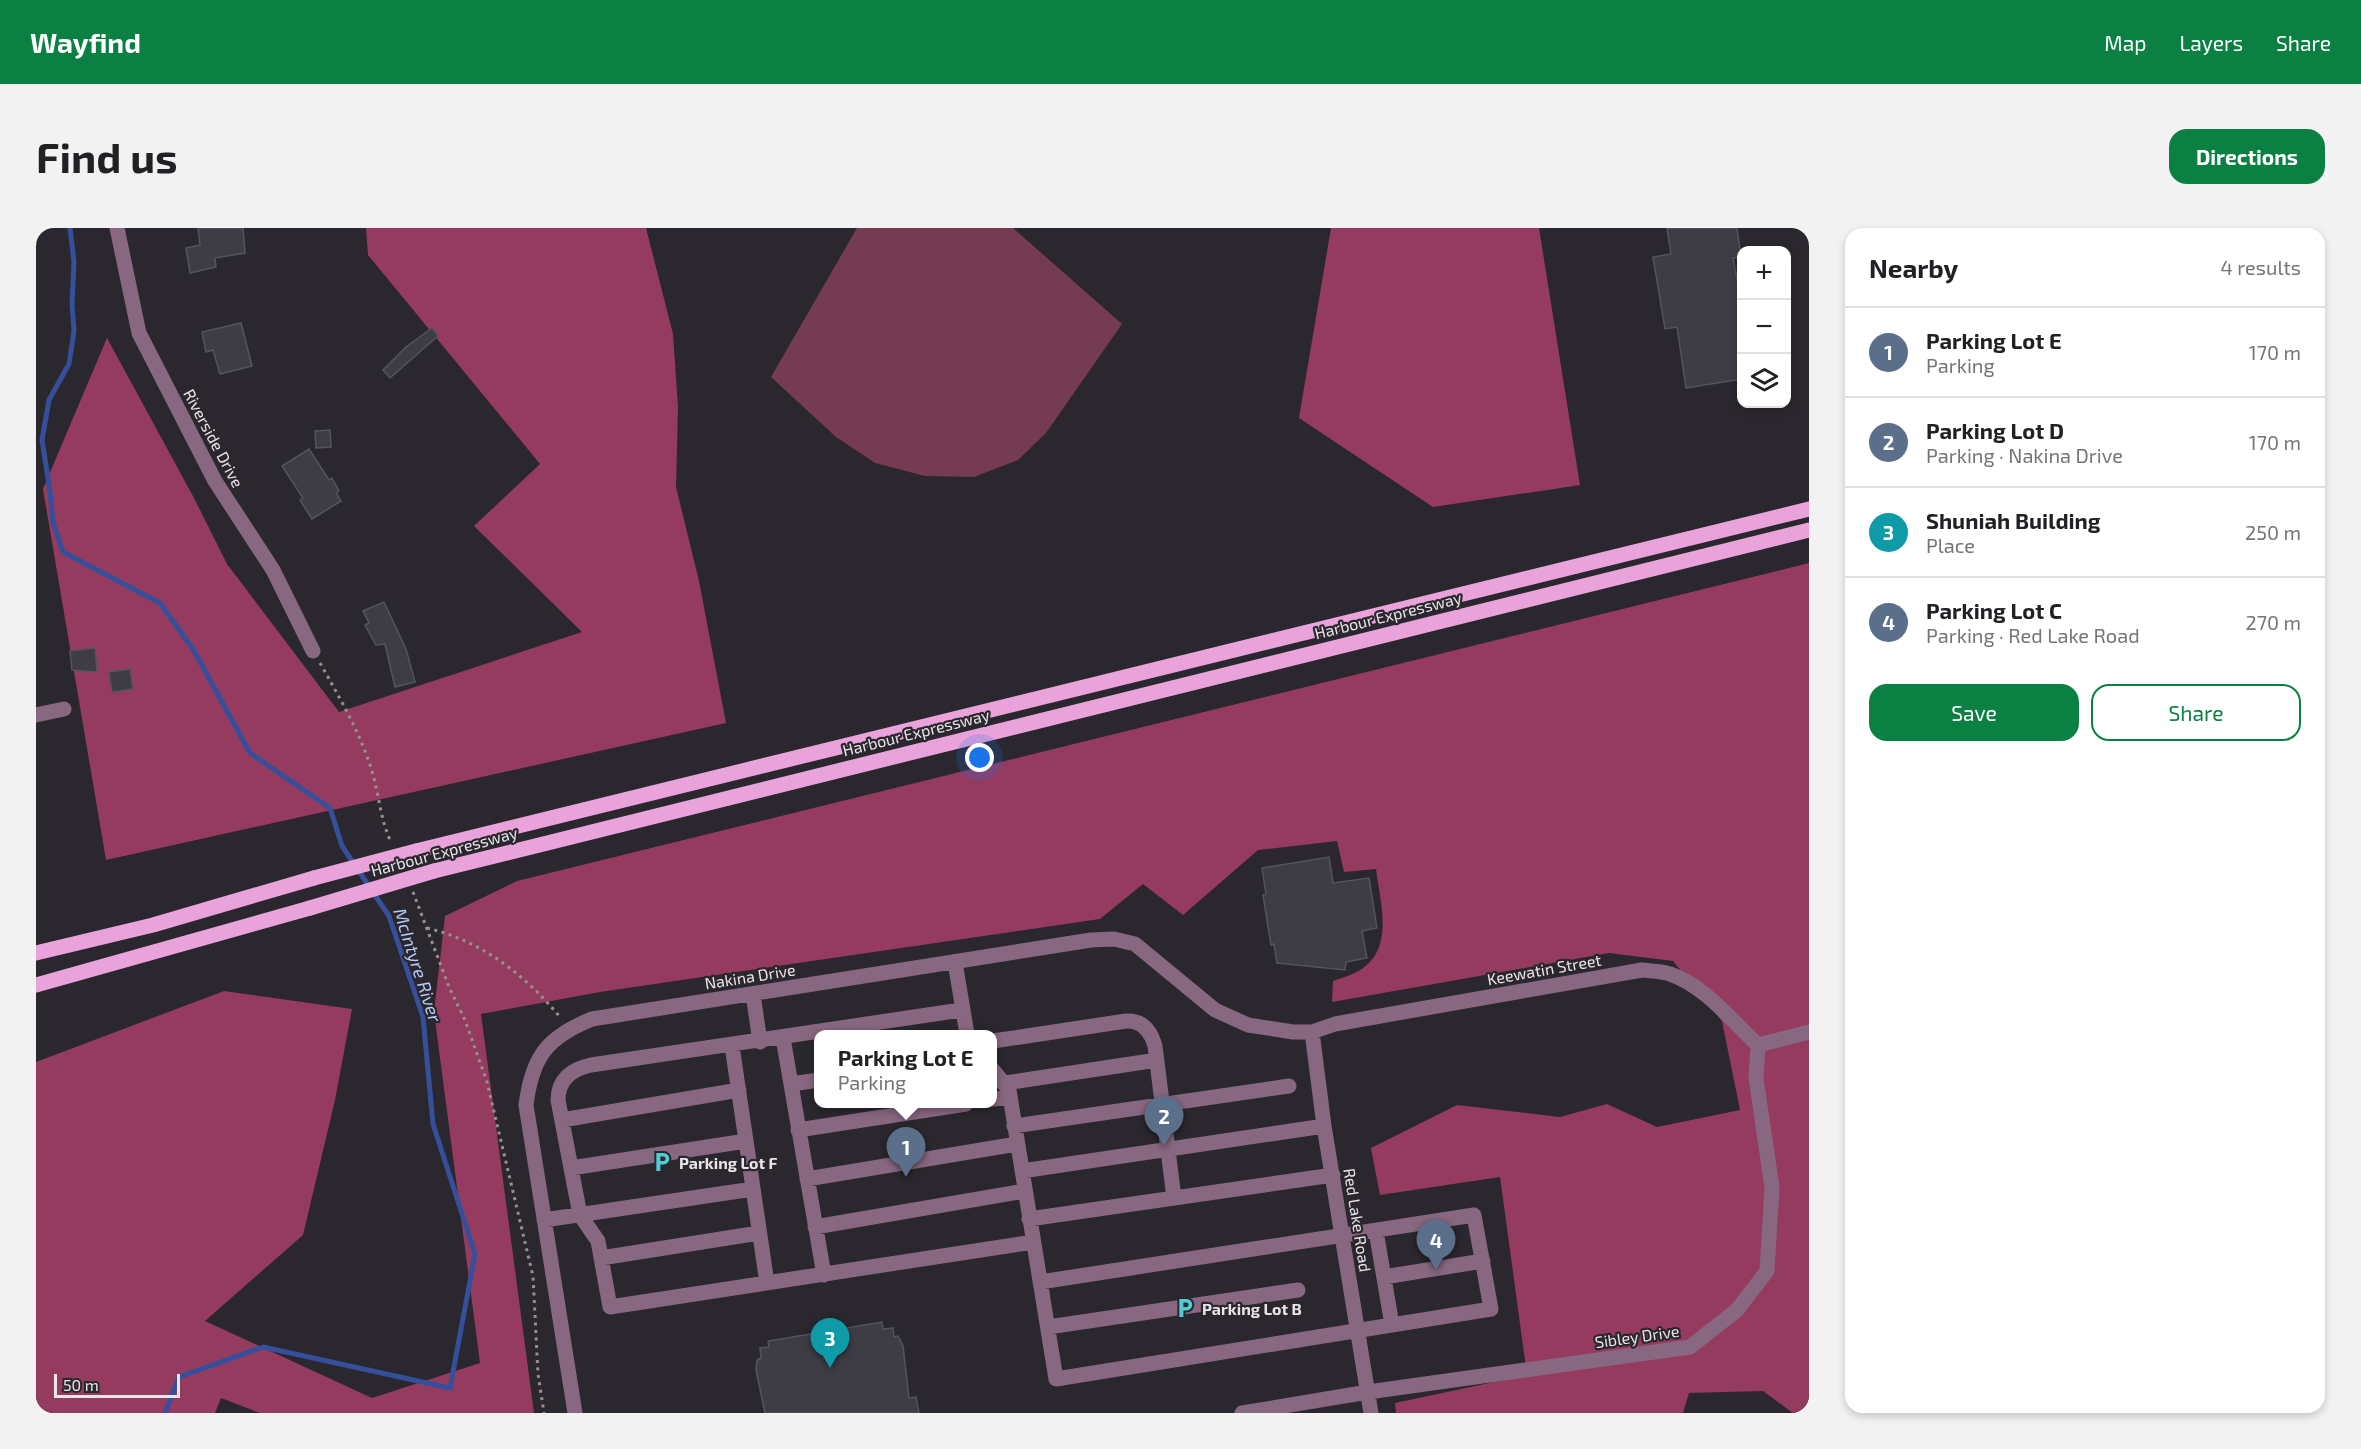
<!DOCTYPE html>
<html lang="en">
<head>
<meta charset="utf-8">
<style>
	body { margin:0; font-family:"Exo 2",sans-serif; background:#f2f2f2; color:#202124 }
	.controls { position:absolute; right:18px; top:18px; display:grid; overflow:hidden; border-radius:12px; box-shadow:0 3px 9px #0003 }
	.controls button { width:54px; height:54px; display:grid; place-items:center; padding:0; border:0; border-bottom:2px solid #e0e0e0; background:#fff; color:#202124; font:30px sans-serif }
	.scale { position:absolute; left:18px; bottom:15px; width:126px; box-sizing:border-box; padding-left:6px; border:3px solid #e9e6eb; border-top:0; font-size:16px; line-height:21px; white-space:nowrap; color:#e9e6eb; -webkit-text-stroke:4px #2b272e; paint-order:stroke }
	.you { position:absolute; left:944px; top:530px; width:21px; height:21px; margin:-15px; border:4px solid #fff; border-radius:50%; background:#1a73e8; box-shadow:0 0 0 9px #1a73e833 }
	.badge { display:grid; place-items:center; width:39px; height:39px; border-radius:50%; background:#0b8043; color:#fff; font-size:20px; font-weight:700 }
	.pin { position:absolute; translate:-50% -50px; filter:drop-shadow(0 2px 3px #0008) }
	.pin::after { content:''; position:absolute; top:32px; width:21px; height:18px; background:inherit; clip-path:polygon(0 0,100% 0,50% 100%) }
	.popup { position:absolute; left:778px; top:802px; width:183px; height:78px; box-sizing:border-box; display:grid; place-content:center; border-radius:12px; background:#fff; filter:drop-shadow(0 2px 4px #0005); font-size:20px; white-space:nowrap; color:#757577 }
	.popup b { font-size:22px; color:#202124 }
	.popup::after { content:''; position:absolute; left:50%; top:100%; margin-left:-12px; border:12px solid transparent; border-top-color:#fff }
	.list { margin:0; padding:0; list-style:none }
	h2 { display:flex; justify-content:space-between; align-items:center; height:78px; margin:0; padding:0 24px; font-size:26px }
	h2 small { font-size:20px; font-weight:400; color:#757577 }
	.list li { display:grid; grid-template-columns:39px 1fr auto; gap:18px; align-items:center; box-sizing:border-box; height:90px; padding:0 24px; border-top:2px solid #e0e0e0 }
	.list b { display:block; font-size:22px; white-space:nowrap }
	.list p { margin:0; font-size:20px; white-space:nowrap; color:#757577 }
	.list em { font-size:20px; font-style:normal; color:#757577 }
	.actions { display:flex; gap:12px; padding:18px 24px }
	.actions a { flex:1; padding:14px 0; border:2px solid #0b8043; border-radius:18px; text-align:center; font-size:21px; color:#0b8043 }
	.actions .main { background:#0b8043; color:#fff }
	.icon { flex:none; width:33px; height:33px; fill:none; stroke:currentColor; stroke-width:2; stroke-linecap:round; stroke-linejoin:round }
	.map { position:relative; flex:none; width:1773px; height:1185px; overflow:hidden; border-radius:18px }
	header { display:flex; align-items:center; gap:36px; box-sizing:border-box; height:84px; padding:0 30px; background:#0b8043; color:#fff }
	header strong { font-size:28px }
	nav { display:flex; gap:33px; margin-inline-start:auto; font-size:21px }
	.intro { display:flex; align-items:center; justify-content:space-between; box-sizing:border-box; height:144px; padding:0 36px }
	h1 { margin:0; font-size:42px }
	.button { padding:15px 27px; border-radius:18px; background:#0b8043; color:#fff; font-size:21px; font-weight:700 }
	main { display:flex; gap:36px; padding:0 36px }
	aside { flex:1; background:#fff; border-radius:18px; box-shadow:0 3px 9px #0003 }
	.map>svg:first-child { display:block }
	.green { fill:#753b51 }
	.forest { fill:#953b60 }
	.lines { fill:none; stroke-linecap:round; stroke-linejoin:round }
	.stream { stroke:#354f9b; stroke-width:5 }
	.building { fill:#3e3d46; stroke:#54545d; stroke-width:1.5 }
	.path { stroke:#939096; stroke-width:3; stroke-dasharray:3 4.5; stroke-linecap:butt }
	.minor { stroke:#886781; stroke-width:15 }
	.major { stroke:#e9a3da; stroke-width:15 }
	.major-bridge { stroke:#e9a3da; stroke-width:15 }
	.labels { text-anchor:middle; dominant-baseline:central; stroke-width:4.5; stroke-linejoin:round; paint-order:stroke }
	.street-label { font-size:16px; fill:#e9e6eb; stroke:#2b272e }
	.poi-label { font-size:16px; font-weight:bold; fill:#e9e6eb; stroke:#2b272e; text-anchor:start }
	.water-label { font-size:18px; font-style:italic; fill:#b8caf5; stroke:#2b272e }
</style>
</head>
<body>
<header>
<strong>Wayfind</strong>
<nav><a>Map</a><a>Layers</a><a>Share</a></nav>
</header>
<div class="intro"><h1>Find us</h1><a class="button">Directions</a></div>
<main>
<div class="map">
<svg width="1773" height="1185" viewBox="0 0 1773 1185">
	<rect width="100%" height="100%" fill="#2b272e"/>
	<path class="green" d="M 821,0 L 977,0 L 1086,96 L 1010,205 L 982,232 L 938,249 L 889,248 L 839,235 L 800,209 L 735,149 Z"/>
	<path class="forest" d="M 330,0 L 610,0 L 637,106 L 642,179 L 640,259 L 663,353 L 690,495 L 70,632 L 7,261 L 71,110 L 158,270 L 191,336 L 303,484 L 546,404 L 438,298 L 504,236 L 332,27 Z
		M 1295,0 L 1503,0 L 1544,257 L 1397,279 L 1263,190 Z
		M 1773,335 L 1773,1185 L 1757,1185 L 1727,1163 L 1653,1165 L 1647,1185 L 1360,1185 L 1359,1175 L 1491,1147 L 1464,949 L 1344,967 L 1335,920 L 1421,877 L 1524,889 L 1571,876 L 1621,899 L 1704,882 L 1686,793 L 1637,733 L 1573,725 L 1296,774 L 1297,753 C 1306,750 1316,747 1324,742 C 1359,721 1344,674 1340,641 L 1308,644 L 1301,613 L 1222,622 L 1147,687 L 1107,656 L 1064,691 L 564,764 L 445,786 L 498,1185 L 224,1185 L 185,1170 L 179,1185 L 0,1185 L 0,834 L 188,763 L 316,781 L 299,872 L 267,1007 L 169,1093 L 336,1170 L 444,1135 L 398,784 L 409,688 L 481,653 Z"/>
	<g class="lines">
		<path class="stream" d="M 34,0 L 38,34 L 36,76 L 38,103 L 33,136 L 13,172 L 6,212 L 14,263 L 17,294 L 27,324 L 124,375 L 157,421 L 214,525 L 294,580 L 306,618 L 353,688 L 387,789 L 397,896 L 439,1026 L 414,1160 L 227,1119 L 143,1149 L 129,1185"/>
	</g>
	<path class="building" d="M 162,0 L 207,0 L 209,25 L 179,30 L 180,39 L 154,45 L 150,20 L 164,17 Z
		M 1631,0 L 1701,0 L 1705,29 L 1697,30 L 1706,78 L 1706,151 L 1650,160 L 1641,99 L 1629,101 L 1617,29 L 1635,26 Z
		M 205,95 L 216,138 L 184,146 L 177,122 L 170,124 L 166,104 Z
		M 396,100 L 402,108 L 354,150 L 347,142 L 370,119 Z
		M 294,202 L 295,219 L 280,220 L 279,203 Z
		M 273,221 L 293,252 L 296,250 L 303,263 L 300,265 L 305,273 L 276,291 L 264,272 L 267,270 L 246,238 Z
		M 348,374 L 370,421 L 379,454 L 359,459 L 349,416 L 340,417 L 329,397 L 333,395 L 327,383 Z
		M 59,420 L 61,444 L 36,442 L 34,423 Z
		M 94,441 L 97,461 L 76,464 L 73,444 Z
		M 1293,629 L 1297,655 L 1333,650 L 1341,700 L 1326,703 L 1331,730 L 1310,734 L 1309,742 L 1241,735 L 1238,716 L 1235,717 L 1227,667 L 1230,666 L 1226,640 Z
		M 846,1094 L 847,1101 L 857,1100 L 858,1109 L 862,1108 L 867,1118 L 873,1170 L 880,1169 L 883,1185 L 729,1185 L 720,1142 L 721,1132 L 725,1130 L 724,1120 L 733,1119 L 732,1113 Z"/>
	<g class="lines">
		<path class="path" d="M 284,435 C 302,467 321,499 333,534 C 343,561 343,589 355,614
			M 377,664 L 413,759 L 429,792 L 451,854 L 497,1048 L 502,1146 L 508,1185
			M 391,700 C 446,713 489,747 524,789"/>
		<path class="minor" d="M 81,0 L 103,105 L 179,253 L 237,342 L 277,423
			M 0,487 L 28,481
			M 919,734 L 931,806
			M 717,766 L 724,814
			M 925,782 L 555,837 C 536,841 522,851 522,872 L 544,987 L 562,1013 L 574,1079 L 997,1014
			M 1276,804 L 1288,898 L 1335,1185
			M 747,810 L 788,1047
			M 957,813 L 1090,793 C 1107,792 1115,804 1119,818 L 1138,970
			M 1722,817 L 1773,804
			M 696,818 L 731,1055
			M 957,842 L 973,862 L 1020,1151 L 1455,1081 L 1438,987 L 1004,1054
			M 969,855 L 1121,832
			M 755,856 L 783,852
			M 957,871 L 974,869
			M 526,892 L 703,862
			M 978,898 L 1253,858
			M 762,902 L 930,876
			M 535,940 L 710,913
			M 986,943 L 1288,898
			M 771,951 L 981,916
			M 993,991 L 1297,947
			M 508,992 L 717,961
			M 779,999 L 989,963
			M 1340,1003 L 1356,1097
			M 565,1030 L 723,1005
			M 1348,1049 L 1447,1033
			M 1012,1099 L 1262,1062
			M 539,1185 L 490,877 C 496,829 511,809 556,791 L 1055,712 L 1078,711 L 1099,716 L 1179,782 L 1212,797 L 1257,804 L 1276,804 L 1299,796 L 1606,742 C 1615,743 1626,743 1634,746 C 1668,757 1697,794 1722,817
			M 1206,1185 L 1332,1164 L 1654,1119 L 1701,1082 L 1731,1043 L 1736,959 L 1720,850 L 1722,817"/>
		<path class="major" d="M 380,623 L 1773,281
			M 398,643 L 1773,302
			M 0,725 L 117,697 L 278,650
			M 0,757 L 274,680"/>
		<path class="major-bridge" d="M 278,650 L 380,623
			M 274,680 L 398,643"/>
	</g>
	<defs>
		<g id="parking-bare" transform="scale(1.62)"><path d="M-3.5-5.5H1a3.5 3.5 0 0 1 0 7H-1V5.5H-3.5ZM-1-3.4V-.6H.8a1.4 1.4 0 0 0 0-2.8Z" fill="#51ccd2" stroke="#2b272e" stroke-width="2.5" paint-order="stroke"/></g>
	</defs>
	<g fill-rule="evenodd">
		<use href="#parking-bare" x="626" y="934"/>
		<use href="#parking-bare" x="1149" y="1080"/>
	</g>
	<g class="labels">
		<g class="street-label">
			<text transform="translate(178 210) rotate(62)">Riverside Drive</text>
			<text transform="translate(1352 387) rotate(-14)">Harbour Expressway</text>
			<text transform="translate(880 504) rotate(-14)">Harbour Expressway</text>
			<text transform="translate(408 623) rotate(-15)">Harbour Expressway</text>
			<text transform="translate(1508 741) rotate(-10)">Keewatin Street</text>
			<text transform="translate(714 748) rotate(-9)">Nakina Drive</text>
			<text transform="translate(1322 992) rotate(81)">Red Lake Road</text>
			<text transform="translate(1601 1108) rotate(-8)">Sibley Drive</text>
		</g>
		<g class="poi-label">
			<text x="643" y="934">Parking Lot F</text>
			<text x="1166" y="1080">Parking Lot B</text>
		</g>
		<g class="water-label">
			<text transform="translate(382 737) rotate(72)">McIntyre River</text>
		</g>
	</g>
</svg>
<div class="controls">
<button>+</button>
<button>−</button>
<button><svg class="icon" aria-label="layers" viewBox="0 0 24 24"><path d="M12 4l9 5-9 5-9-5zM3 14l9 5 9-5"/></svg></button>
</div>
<div class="scale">50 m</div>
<div class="you"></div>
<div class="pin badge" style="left:870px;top:949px;background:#5c6f8a">1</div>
<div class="popup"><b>Parking Lot E</b>Parking</div>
<div class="pin badge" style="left:1128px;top:918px;background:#5c6f8a">2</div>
<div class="pin badge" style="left:794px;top:1140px;background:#0f9aa8">3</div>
<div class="pin badge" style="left:1400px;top:1042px;background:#5c6f8a">4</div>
</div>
<aside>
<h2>Nearby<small>4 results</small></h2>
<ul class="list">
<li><span class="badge" style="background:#5c6f8a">1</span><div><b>Parking Lot E</b><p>Parking</p></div><em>170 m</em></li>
<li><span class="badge" style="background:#5c6f8a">2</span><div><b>Parking Lot D</b><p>Parking · Nakina Drive</p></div><em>170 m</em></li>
<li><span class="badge" style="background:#0f9aa8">3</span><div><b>Shuniah Building</b><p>Place</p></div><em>250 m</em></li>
<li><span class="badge" style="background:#5c6f8a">4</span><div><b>Parking Lot C</b><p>Parking · Red Lake Road</p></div><em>270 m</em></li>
</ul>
<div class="actions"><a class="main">Save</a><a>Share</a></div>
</aside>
</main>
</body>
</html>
